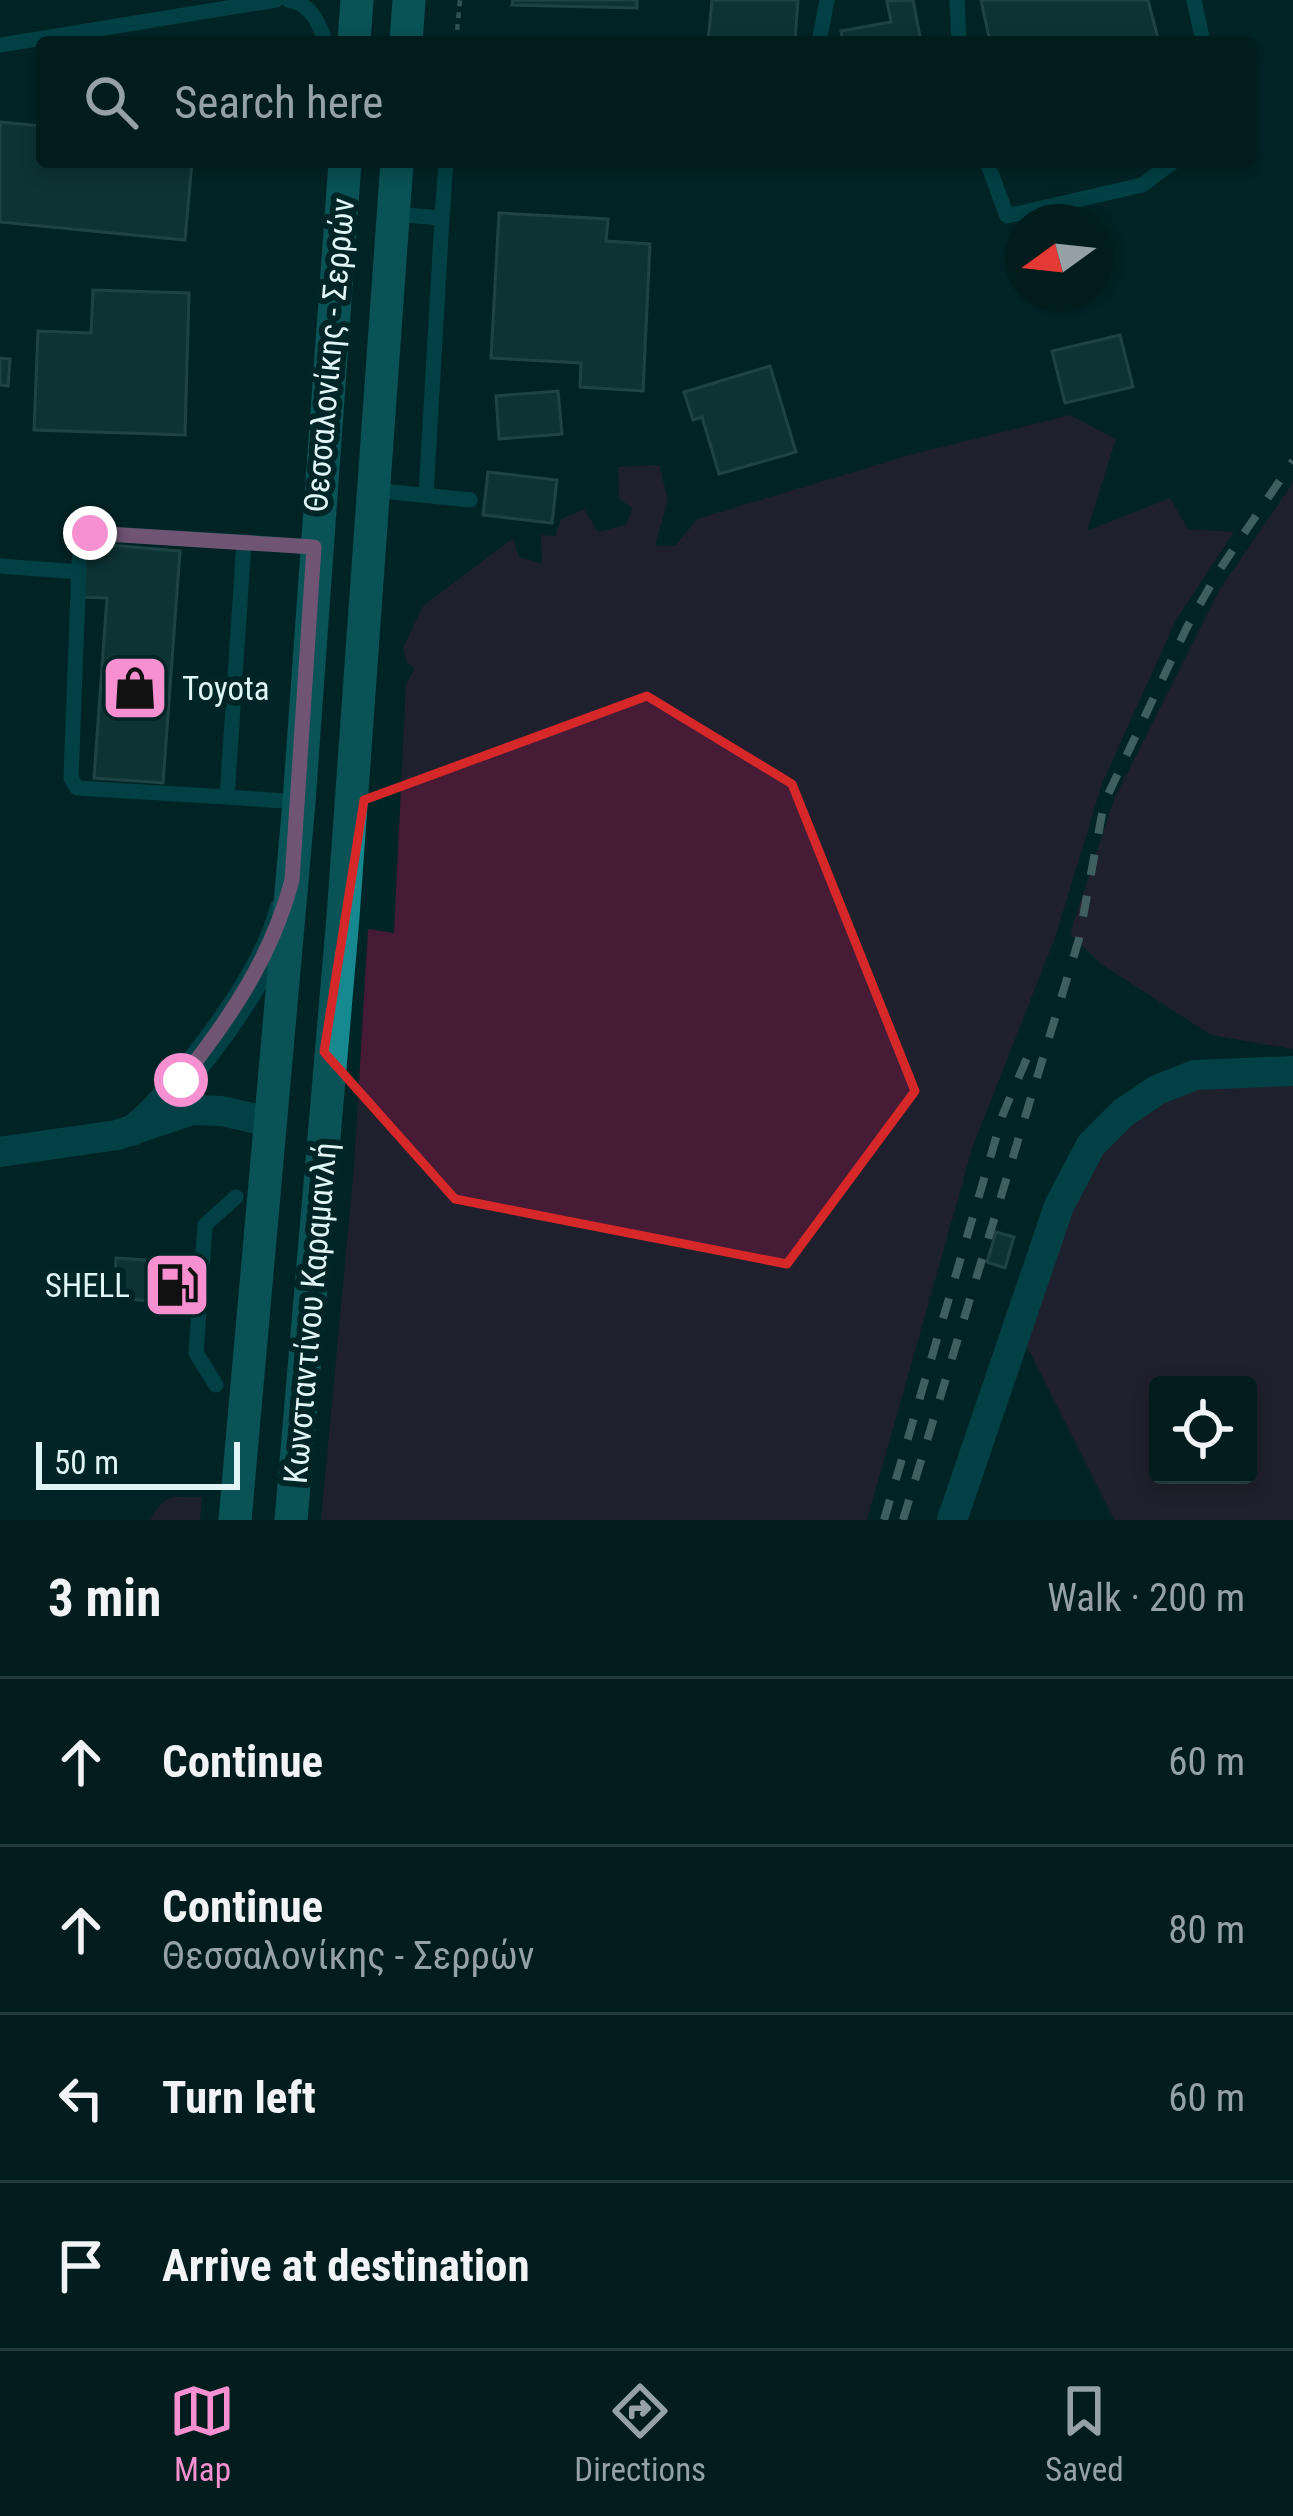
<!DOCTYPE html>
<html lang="en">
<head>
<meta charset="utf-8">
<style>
	body { margin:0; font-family:"Roboto Condensed",sans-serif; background:#0a2526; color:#f1f3f6 }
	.controls { position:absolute; right:36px; bottom:36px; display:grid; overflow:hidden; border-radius:12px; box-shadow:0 6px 18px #0003 }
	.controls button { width:108px; height:108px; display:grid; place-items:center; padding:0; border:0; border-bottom:3px solid #223a3b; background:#001c1d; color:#f1f3f6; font:60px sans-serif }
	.compass { position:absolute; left:1005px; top:204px; width:108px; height:108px; border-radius:50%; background:#001c1d; box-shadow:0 6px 18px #0003; rotate:255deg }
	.scale { position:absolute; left:36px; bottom:30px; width:204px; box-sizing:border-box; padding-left:12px; border:6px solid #e1f5f6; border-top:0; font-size:33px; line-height:42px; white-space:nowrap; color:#e1f5f6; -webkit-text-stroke:9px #002527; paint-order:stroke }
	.stop { position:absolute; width:36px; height:36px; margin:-27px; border:9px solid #f690d0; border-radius:50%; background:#fff }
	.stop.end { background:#f690d0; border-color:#fff; box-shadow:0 3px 12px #0008 }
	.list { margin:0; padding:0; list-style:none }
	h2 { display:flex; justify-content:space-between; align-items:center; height:156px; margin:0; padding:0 48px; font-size:51px }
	h2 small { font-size:39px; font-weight:400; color:#95a1a4 }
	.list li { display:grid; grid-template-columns:78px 1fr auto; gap:36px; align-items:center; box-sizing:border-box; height:168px; padding:0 48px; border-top:3px solid #223a3b }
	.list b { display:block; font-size:45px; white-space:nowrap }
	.list p { margin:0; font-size:39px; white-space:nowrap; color:#95a1a4 }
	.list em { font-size:39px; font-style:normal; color:#95a1a4 }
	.icon { flex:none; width:66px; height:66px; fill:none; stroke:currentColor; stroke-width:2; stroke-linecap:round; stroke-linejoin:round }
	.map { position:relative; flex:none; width:1293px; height:1520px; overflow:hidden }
	.search { position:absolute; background:#001c1d; box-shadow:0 6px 18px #0003; left:36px; right:36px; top:36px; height:132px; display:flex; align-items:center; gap:30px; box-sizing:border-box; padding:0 42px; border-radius:12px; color:#95a1a4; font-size:45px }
	.sheet { height:828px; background:#001c1d }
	nav { display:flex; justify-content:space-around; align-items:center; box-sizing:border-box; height:168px; border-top:3px solid #223a3b; background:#001c1d; font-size:33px; color:#95a1a4 }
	nav a { display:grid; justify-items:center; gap:6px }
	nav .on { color:#f690d0 }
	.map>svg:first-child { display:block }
	.green { fill:#451b36; fill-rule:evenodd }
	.building { fill:#1e4648; stroke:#43696b; stroke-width:3 }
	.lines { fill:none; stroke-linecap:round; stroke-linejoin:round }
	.path { stroke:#6a8789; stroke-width:4.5; stroke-dasharray:6 6; stroke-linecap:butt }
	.service { stroke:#04656a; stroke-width:15 }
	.minor { stroke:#04656a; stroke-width:30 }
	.secondary { stroke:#15898f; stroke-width:33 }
	.rail { stroke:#8ba5a6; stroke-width:8; stroke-dasharray:21 21; stroke-linecap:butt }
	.route { stroke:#f690d0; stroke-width:15 }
	.marked { fill:none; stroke:#d62828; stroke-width:9; stroke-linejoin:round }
	.labels { text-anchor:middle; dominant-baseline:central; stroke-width:12; stroke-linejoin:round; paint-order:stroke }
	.street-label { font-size:33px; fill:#e1f5f6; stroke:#002527 }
	.poi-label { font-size:33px; fill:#e1f5f6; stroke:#002527; text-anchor:start }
</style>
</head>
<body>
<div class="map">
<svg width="1293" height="1520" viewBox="0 0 1293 1520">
	<rect width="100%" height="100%" fill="#002527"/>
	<path class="green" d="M 1070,415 L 1116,439 L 1087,531 L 1170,498 L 1188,529 L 1234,532 L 1176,620 L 1102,784 L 1055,938 L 973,1146 L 867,1520 L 321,1520 L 354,1167 L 368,929 L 394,933 L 406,684 L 415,668 L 407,663 L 403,648 L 423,606 L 513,538 L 519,557 L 542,564 L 541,535 L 555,536 L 561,519 L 584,509 L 598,532 L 627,524 L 632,508 L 619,499 L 618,467 L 659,465 L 668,499 L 655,546 L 675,546 L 697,519 L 913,454 Z
		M 1293,483 L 1293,1049 L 1211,1035 L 1104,966 L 1070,934 L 1114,799 L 1219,590 Z
		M 1293,1084 L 1293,1520 L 1114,1520 L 1022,1337 L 1066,1214 L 1121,1123 L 1197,1085 ZM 1158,1385 L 1248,1385 L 1248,1475 L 1158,1475 Z
		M 202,1497 L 200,1520 L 150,1520 C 166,1492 170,1498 202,1497 Z"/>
	<path class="building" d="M 513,0 L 637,0 L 637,8 L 512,5 Z
		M 712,0 L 798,0 L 795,42 L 708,42 Z
		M 913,0 L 921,42 L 843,42 L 841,31 L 891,22 L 887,1 Z
		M 981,0 L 1148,0 L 1159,42 L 990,42 Z
		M 0,122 L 42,126 L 42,162 L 192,162 L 185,240 L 0,222 Z
		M 499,213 L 608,219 L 606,241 L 650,244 L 643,391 L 580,387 L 581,363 L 491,358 Z
		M 93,290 L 189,293 L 185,435 L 34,430 L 38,331 L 91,333 Z
		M 1120,335 L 1133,387 L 1065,403 L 1052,351 Z
		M 0,358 L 10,359 L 8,386 L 0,385 Z
		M 770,366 L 796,452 L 719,474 L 702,417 L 693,420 L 684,392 Z
		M 558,391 L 562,434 L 499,439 L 496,396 Z
		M 488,472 L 557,480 L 552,523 L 483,515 Z
		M 86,543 L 180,551 L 163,783 L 94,778 L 107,598 L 82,597 Z
		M 996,1232 L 1014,1237 L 1005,1268 L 987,1262 Z
		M 116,1258 L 192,1263 L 190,1304 L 114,1298 Z"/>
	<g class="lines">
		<path class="path" d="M 456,42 L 460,0"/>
		<path class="service" d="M 288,0 C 311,3 318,22 326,42
			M 957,0 L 959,42
			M 1194,0 L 1203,42
			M 819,42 L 827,0
			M 0,45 L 276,0
			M 987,162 L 1007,216 L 1142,185 L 1173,162
			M 393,214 L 442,218 L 446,162
			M 373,490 L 470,500
			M 426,495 L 442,218
			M 0,566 L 79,572
			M 227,797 L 77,788 L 71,778 L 80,540 L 90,533 L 244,542
			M 299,802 L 227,797 L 244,542 L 314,547
			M 216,1385 L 196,1353 L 205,1225 L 236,1197"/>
		<path class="minor" d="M 132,1131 C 185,1086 267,978 284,911
			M 0,1152 L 117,1135 L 192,1110 L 222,1111 L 270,1122
			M 952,1520 L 1059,1206 L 1091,1145 L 1123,1113 L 1157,1090 L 1195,1075 L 1293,1071"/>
		<path class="secondary" d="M 354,42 L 357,0
			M 406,42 L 409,0
			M 235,1520 L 299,802 L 345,162
			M 291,1520 L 343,917 L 397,162"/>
		<path class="rail" d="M 884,1520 L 1003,1114 L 1030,1051
			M 903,1520 L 1079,939 L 1104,803 L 1187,627 L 1220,569 L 1293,461"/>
	</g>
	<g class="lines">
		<path class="route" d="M 90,533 L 314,547 L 292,880 C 272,956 230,1019 181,1080"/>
	</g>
	<path d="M0 0H1293V1520H0ZM 647,696 L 792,784 L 915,1091 L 787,1264 L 455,1199 L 324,1052 L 364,800 Z" fill="#002527" fill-opacity=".55" fill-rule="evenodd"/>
	<path class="marked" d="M 647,696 L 792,784 L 915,1091 L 787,1264 L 455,1199 L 324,1052 L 364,800 Z"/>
	<defs>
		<g id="shop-square" transform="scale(3.45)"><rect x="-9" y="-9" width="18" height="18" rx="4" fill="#f690d0" stroke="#002527"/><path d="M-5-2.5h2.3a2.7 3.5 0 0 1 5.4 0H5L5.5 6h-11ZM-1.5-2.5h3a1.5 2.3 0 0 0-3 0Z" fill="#111"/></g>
		<g id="fuel-square" transform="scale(3.45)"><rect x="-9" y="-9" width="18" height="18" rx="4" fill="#f690d0" stroke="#002527"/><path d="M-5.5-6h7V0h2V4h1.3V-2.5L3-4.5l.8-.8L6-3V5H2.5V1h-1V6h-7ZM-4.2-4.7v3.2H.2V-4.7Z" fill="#111"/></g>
	</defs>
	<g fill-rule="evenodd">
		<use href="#shop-square" x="135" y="688"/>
		<use href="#fuel-square" x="177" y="1285"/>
	</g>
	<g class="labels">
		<g class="street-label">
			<text transform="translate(329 355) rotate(-85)">Θεσσαλονίκης - Σερρών</text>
			<text transform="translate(310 1313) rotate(-85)">Κωνσταντίνου Καραμανλή</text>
		</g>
		<g class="poi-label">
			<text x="182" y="688">Toyota</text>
			<text x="130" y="1285" text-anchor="end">SHELL</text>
		</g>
	</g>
</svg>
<div class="controls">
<button><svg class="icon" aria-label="locate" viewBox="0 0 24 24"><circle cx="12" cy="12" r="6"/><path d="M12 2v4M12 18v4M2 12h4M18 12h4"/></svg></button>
</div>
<svg class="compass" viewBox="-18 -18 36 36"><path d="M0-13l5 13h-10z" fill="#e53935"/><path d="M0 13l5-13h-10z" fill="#95a1a4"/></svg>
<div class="scale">50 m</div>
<div class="stop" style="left:181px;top:1080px"></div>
<div class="stop end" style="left:90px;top:533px"></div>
<div class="search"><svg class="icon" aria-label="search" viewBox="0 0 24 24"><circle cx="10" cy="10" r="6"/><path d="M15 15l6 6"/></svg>Search here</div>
</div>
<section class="sheet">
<h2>3 min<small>Walk · 200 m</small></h2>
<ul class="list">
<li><svg class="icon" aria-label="ahead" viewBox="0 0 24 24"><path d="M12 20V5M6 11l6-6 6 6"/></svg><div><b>Continue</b></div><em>60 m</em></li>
<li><svg class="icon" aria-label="ahead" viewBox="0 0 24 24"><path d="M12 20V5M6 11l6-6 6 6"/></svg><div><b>Continue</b><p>Θεσσαλονίκης - Σερρών</p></div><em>80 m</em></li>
<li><svg class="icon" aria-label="left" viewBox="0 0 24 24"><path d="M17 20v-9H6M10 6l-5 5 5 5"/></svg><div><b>Turn left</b></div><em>60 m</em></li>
<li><svg class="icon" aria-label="arrive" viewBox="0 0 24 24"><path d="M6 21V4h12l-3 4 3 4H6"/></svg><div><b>Arrive at destination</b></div></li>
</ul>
</section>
<nav>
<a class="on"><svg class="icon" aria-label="map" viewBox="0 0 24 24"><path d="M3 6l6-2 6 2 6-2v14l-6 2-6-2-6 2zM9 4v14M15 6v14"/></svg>Map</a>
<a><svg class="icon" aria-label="directions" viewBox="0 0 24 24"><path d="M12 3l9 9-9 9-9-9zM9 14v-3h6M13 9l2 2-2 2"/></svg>Directions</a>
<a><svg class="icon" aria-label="saved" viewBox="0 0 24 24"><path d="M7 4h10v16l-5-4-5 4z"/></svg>Saved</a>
</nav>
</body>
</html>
